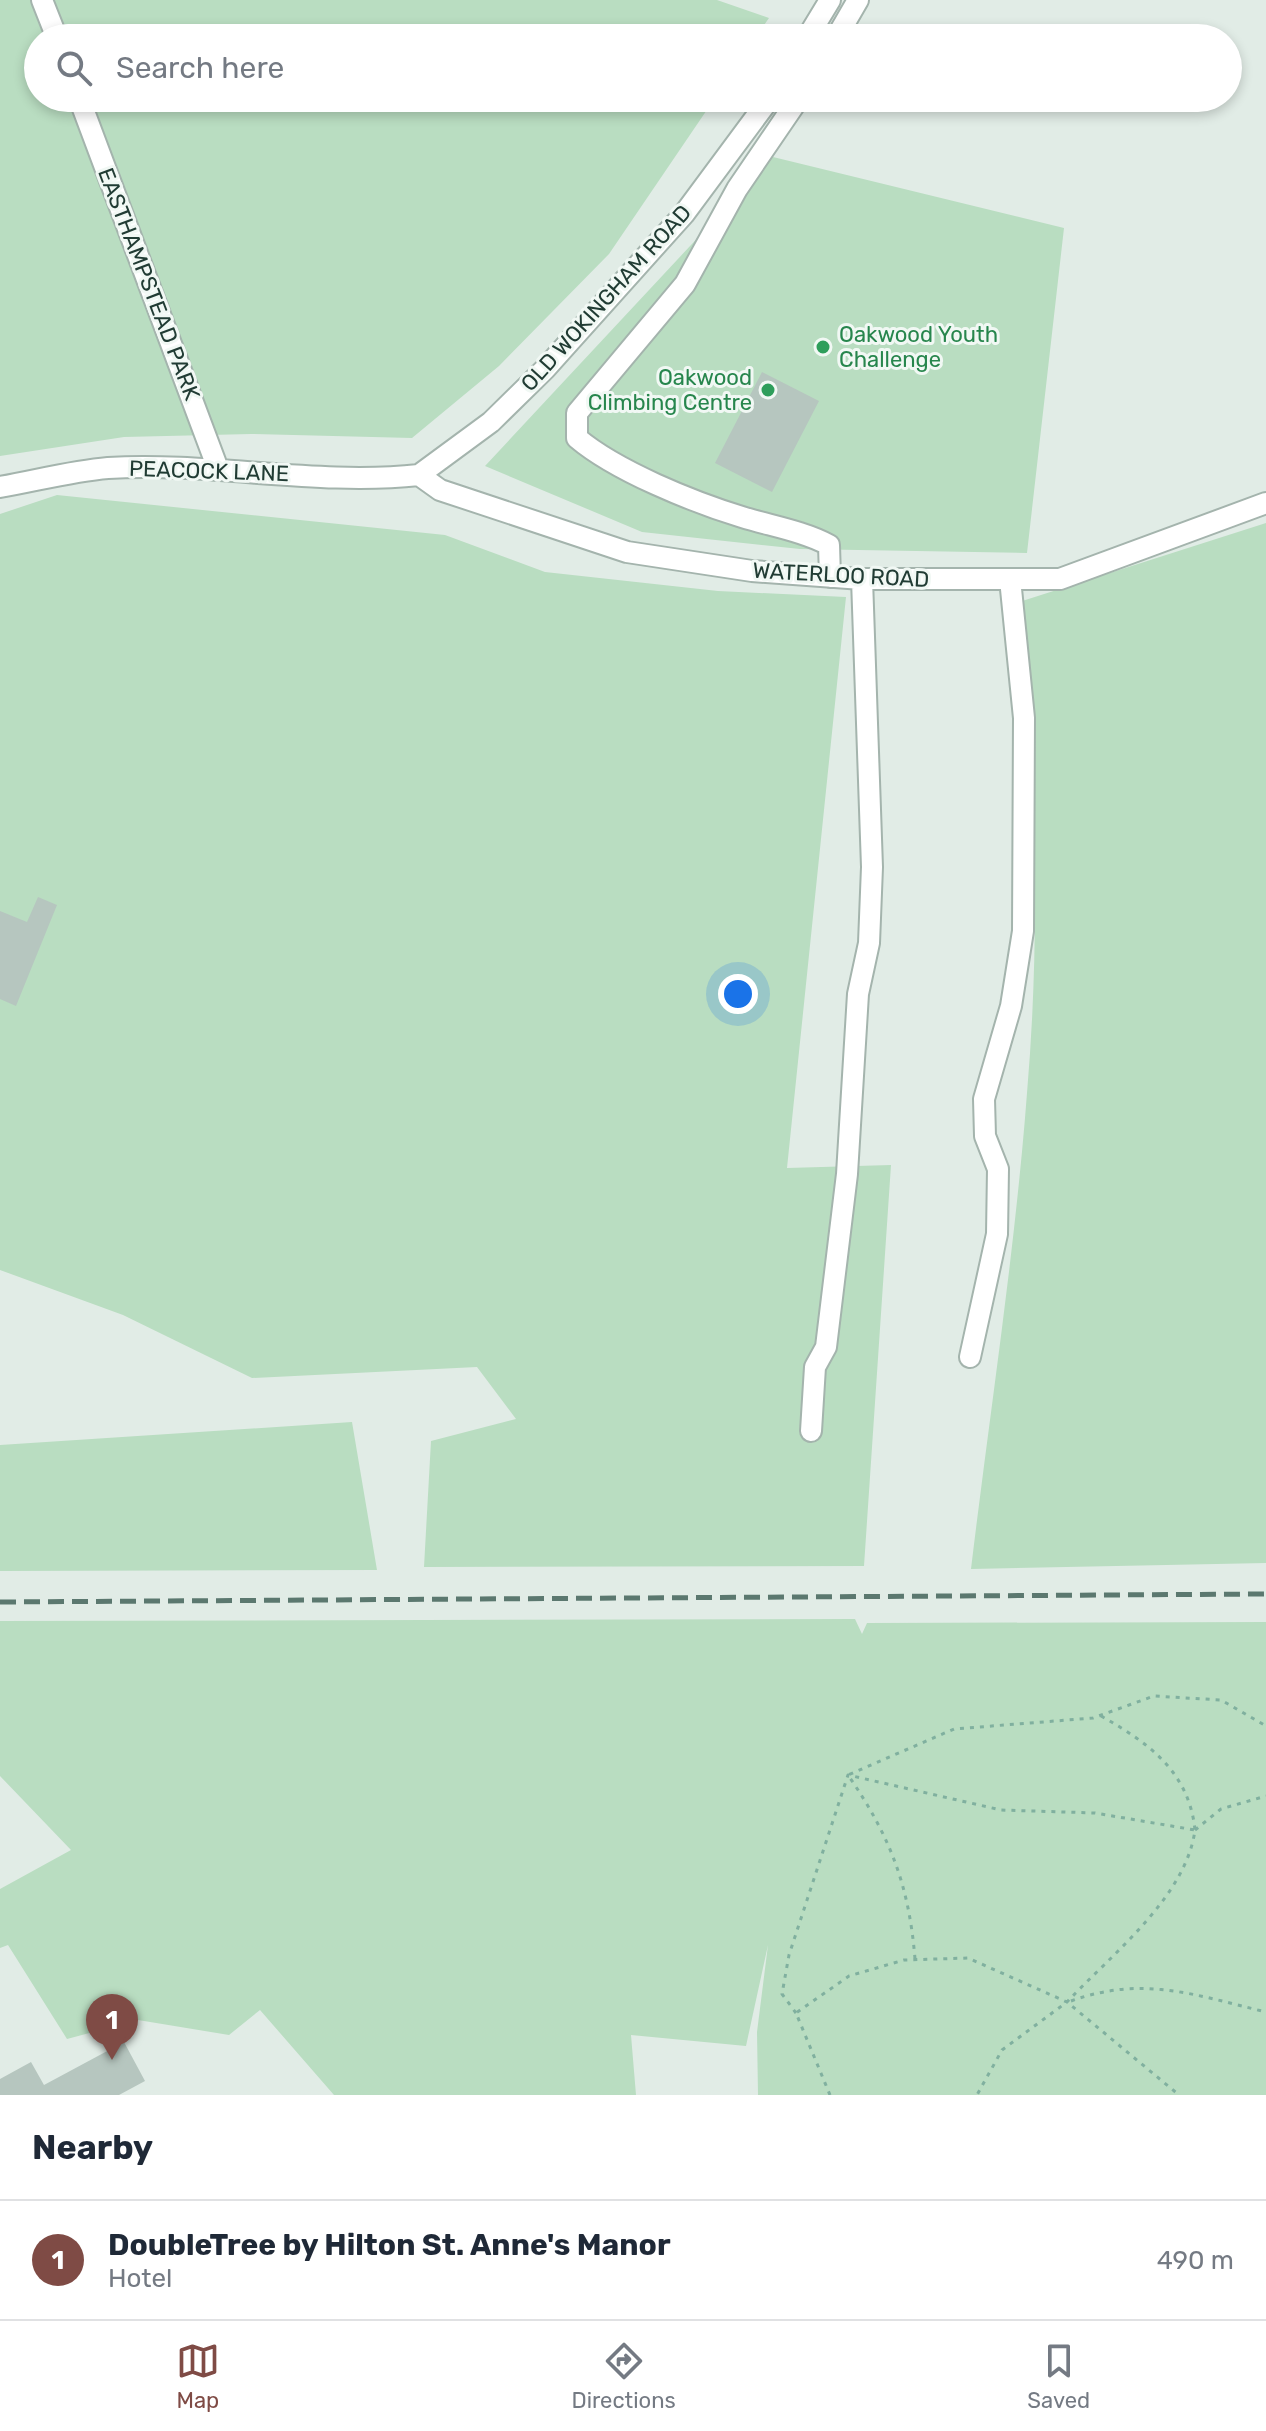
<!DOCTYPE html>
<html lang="en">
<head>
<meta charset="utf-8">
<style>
	body { margin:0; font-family:Rubik,sans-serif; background:#f2f2f3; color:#1f2937 }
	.you { position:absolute; left:738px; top:994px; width:28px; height:28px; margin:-20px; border:6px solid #fff; border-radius:50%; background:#1a73e8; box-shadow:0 0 0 12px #1a73e833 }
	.badge { display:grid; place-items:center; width:52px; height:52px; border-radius:50%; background:#7f4b45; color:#fff; font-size:26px; font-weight:700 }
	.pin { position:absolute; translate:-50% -66px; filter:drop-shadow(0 2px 4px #0008) }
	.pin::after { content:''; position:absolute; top:42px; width:28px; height:24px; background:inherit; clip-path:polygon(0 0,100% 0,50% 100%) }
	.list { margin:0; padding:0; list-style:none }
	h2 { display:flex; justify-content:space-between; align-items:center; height:104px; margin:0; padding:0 32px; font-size:34px }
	h2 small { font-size:26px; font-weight:400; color:#747a83 }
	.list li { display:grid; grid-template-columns:52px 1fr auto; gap:24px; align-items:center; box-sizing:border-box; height:120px; padding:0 32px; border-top:2px solid #e0e1e3 }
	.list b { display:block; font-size:30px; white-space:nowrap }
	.list p { margin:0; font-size:26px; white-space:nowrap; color:#747a83 }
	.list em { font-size:26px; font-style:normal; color:#747a83 }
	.icon { flex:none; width:44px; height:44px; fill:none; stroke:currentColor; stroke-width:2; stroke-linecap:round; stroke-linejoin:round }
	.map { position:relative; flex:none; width:1266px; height:2095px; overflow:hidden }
	.search { position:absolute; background:#fff; box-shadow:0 4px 12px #0003; left:24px; right:24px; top:24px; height:88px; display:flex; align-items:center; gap:20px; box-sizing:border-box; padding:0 28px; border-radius:44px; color:#747a83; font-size:30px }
	.sheet { height:224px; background:#fff }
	nav { display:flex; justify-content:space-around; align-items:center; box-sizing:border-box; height:112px; border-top:2px solid #e0e1e3; background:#fff; font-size:22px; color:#747a83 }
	nav a { display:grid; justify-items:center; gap:4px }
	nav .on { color:#7f4b45 }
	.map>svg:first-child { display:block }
	.green { fill:#b9ddc1 }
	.building { fill:#b6c6bf }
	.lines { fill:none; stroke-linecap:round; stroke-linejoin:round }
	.minor-casing { stroke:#a4b4ad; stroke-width:24 }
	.path { stroke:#80b09f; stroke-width:3; stroke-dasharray:4 6; stroke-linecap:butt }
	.minor { stroke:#fff; stroke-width:20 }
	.rail { stroke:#5b786f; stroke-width:5; stroke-dasharray:16 8; stroke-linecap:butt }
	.leisure-dot { fill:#2e9e5b; stroke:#f1f8f4; stroke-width:3 }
	.labels { text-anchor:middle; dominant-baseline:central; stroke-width:6; stroke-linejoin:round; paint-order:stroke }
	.street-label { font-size:22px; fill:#213c34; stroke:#f1f8f4 }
	.leisure-label { font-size:22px; fill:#27864d; stroke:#f1f8f4; text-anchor:start }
</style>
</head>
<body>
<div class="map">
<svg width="1266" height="2095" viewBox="0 0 1266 2095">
	<rect width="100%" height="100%" fill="#e1ece6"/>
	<path class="green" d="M 0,0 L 717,0 L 769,18 L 755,38 L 38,38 L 38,98 L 715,98 L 609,254 L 499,366 L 412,438 L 251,434 L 124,437 L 0,456 Z
		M 773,157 L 1064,228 L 1027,553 L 800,549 L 642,532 L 485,466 Z
		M 57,495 L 445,535 L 545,572 L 718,591 L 846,597 L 787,1168 L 891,1165 L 864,1566 L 424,1567 L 431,1441 L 516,1419 L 477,1367 L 252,1378 L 123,1315 L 0,1270 L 0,514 Z
		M 1266,523 L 1266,1563 L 971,1569 C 990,1410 1015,1252 1027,1093 C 1041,929 1036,766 1016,603 Z
		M 352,1422 L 377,1570 L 0,1571 L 0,1445 Z
		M 855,1619 L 862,1634 L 867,1623 L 1266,1622 L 1266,2095 L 758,2095 L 757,2032 L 768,1945 L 746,2046 L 631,2035 L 636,2095 L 334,2095 L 260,2010 L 229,2035 L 138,2020 L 67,2039 L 8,1945 L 0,1948 L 0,1889 L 71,1850 L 0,1776 L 0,1621 Z"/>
	<path class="building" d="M 762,372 L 819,401 L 772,492 L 715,463 Z
		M 38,897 L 57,905 L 16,1006 L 0,999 L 0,911 L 27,922 Z
		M 124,2042 L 145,2081 L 119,2095 L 0,2095 L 0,2079 L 31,2062 L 44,2085 Z"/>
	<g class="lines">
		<g class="minor-casing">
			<path id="minor" d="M 42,0 L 57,38
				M 807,38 L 830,0
				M 836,38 L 858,0
				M 79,98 L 218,469
				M 799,98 L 737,189 L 685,284 L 577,413 L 577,438 C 616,471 693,502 742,517 C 771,526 803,531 829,545 L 830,577
				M 419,475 L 440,490 L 627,552 L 752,571 L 862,579 L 1060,579 L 1266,503
				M 419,475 L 491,422 L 545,369 L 684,214 L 770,98
				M 0,487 C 35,481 72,471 108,468 C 212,462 317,486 419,475
				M 970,1357 L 997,1234 L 998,1169 L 985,1136 L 984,1099 L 1011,1006 L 1023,931 L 1024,718 L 1010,579
				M 811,1431 L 815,1367 L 826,1347 L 847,1174 L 858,994 L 869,943 L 872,867 L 862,579"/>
		</g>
		<path class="path" d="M 1101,1716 C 1149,1743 1189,1772 1195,1830
			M 1195,1830 L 1221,1809 L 1266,1796
			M 915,1959 C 909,1885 890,1836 848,1775 L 954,1729 L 1093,1718 L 1154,1696 L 1221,1700 L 1266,1726
			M 1071,2001 C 1143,1975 1195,1995 1266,2012
			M 796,2013 L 782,1994 L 789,1955 L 848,1775 L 1001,1810 L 1095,1813 L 1195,1830 C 1186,1897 1112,1954 1067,2002 L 1179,2095
			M 830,2095 L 796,2013 L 849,1976 L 904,1960 L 968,1958 L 1067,2002 L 1002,2050 L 977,2095"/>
		<use href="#minor" class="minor"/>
		<path class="rail" d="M 0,1602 L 1266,1594"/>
	</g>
	<g class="leisure-dot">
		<circle cx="823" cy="347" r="8"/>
		<circle cx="768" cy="390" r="8"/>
	</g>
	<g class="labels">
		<g class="street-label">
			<text transform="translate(149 284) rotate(69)">EASTHAMPSTEAD PARK</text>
			<text transform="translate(606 298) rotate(-48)">OLD WOKINGHAM ROAD</text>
			<text transform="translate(209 471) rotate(2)">PEACOCK LANE</text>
			<text transform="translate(841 575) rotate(3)">WATERLOO ROAD</text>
		</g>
		<g class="leisure-label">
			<text x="839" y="334">Oakwood Youth<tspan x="839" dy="25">Challenge</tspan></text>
			<text x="752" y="377" text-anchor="end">Oakwood<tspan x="752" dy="25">Climbing Centre</tspan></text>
		</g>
	</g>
</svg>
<div class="you"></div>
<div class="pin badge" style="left:112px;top:2060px">1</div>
<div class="search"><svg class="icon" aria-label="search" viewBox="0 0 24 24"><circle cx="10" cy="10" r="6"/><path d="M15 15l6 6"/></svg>Search here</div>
</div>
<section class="sheet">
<h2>Nearby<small></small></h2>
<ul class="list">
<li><span class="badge">1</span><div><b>DoubleTree by Hilton St. Anne's Manor</b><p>Hotel</p></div><em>490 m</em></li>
</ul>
</section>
<nav>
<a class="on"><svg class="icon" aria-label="map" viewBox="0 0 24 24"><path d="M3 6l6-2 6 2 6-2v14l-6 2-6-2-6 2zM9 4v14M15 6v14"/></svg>Map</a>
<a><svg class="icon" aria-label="directions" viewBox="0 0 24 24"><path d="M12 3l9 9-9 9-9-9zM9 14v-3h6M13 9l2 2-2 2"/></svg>Directions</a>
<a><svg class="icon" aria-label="saved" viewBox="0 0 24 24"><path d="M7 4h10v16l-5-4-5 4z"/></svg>Saved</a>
</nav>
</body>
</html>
